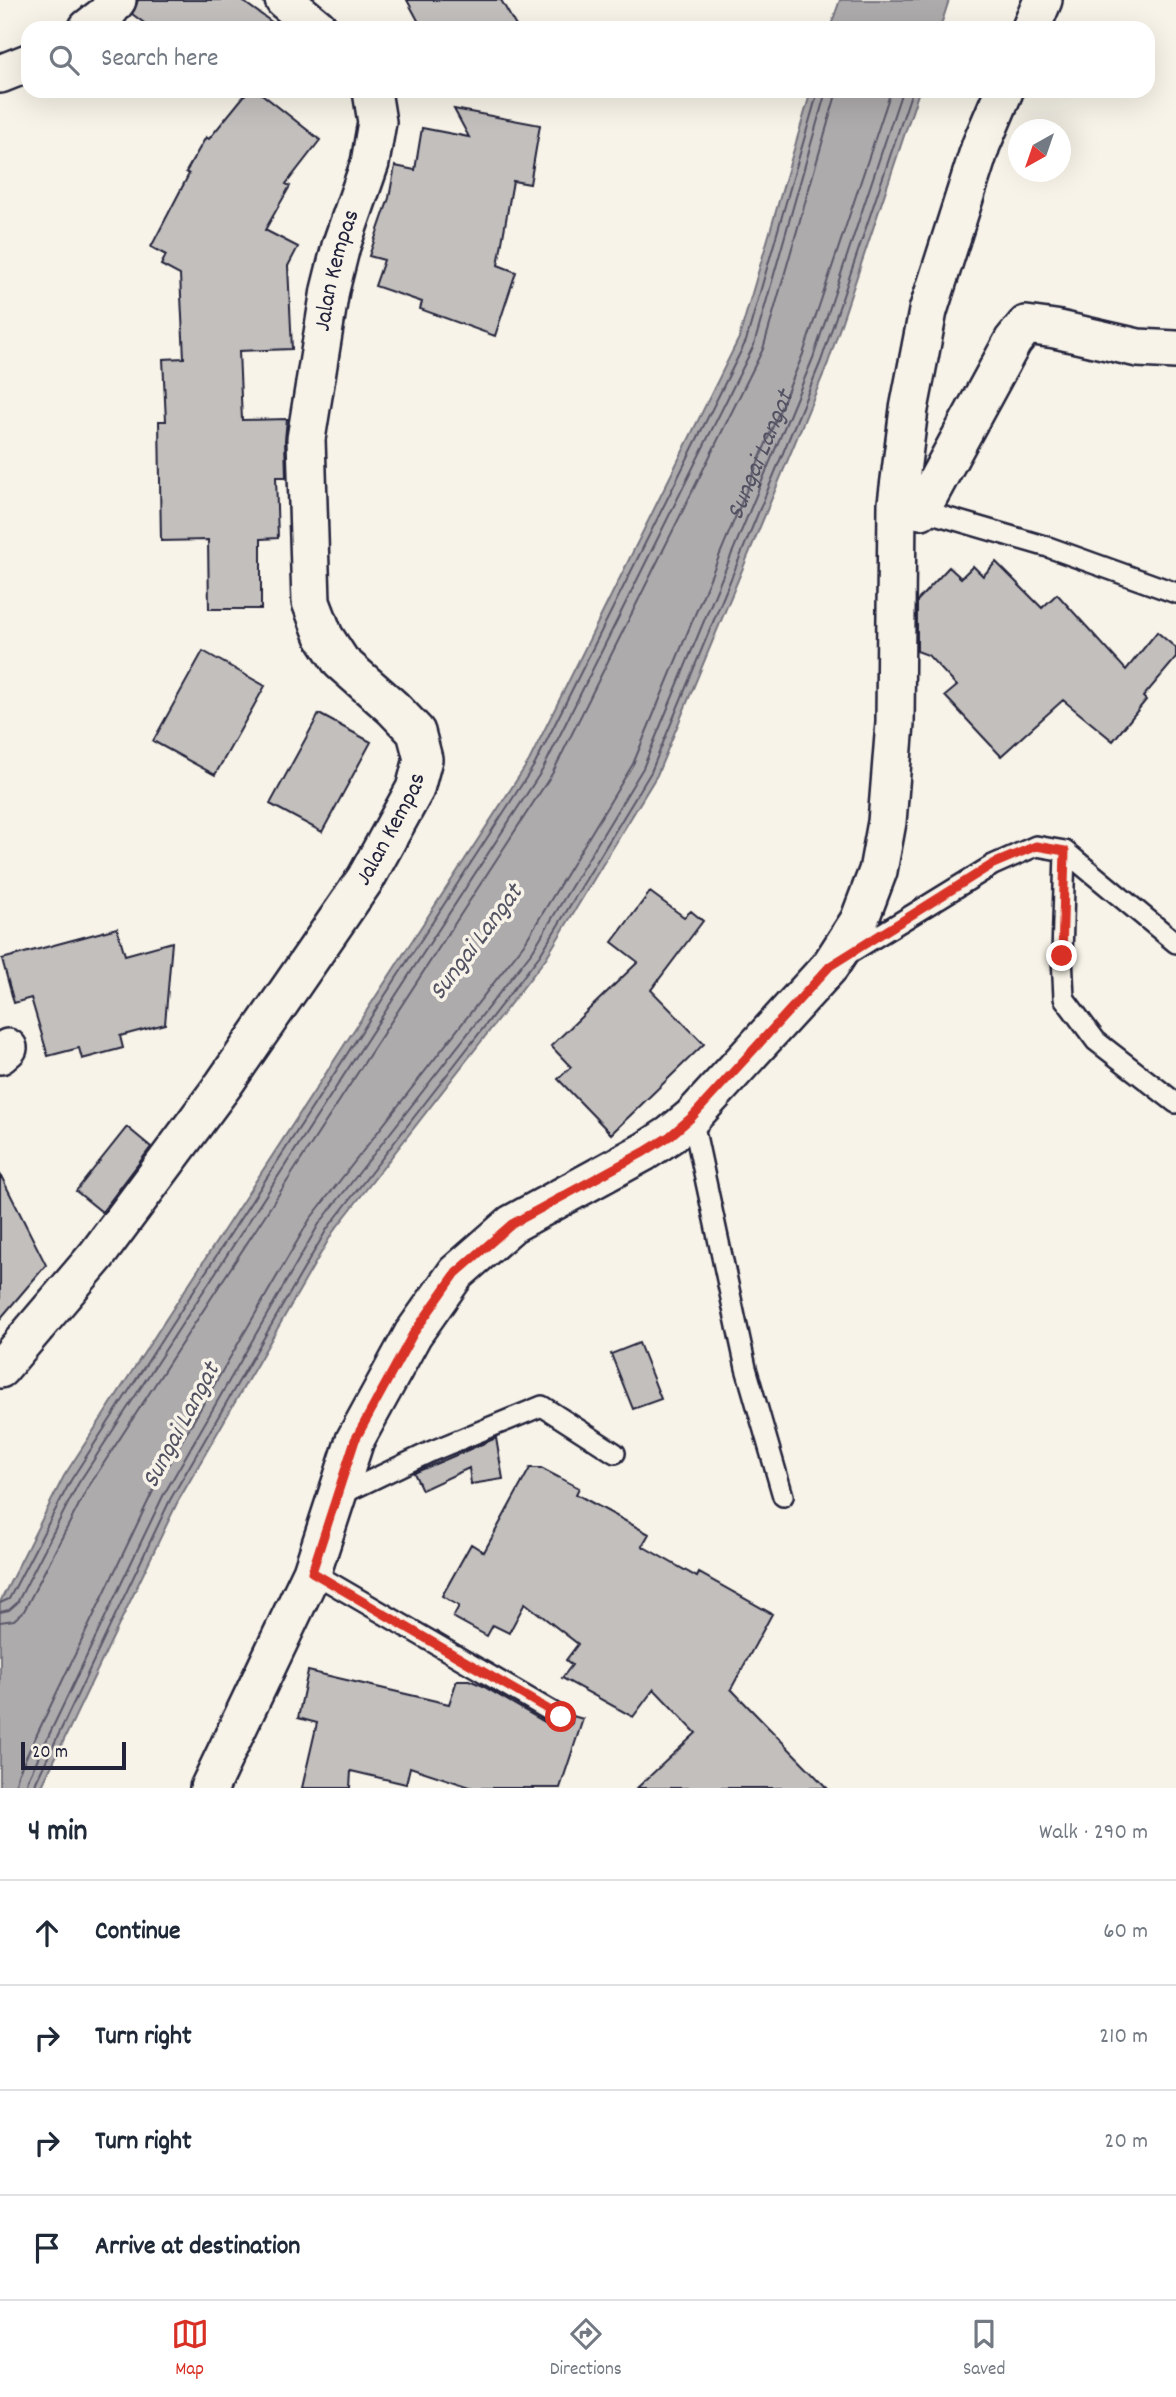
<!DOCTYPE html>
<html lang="en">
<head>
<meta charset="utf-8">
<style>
	body { margin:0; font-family:Dekko,sans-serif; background:#f2f2f3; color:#1f2937 }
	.compass { position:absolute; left:1008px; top:119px; width:63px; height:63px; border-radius:50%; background:#fff; box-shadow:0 7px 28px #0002; rotate:220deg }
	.scale { position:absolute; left:21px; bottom:18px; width:105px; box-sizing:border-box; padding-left:7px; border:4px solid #22223b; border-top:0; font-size:19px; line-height:24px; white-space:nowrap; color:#22223b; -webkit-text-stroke:5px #f7f3e8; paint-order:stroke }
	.stop { position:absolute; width:21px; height:21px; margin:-16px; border:5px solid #d93025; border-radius:50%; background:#fff }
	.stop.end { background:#d93025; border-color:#fff; box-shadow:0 2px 7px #0008 }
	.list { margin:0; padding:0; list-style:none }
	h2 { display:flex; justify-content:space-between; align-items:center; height:91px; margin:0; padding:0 28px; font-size:30px }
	h2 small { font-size:23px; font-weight:400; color:#747a83 }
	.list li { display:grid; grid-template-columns:46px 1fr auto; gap:21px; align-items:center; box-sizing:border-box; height:105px; padding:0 28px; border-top:2px solid #e0e1e3 }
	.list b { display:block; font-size:26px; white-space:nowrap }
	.list em { font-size:23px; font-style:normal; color:#747a83 }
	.icon { flex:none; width:38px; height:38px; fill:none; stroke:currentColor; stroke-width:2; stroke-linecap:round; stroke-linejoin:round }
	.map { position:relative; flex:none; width:1176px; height:1788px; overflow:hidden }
	.search { position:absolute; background:#fff; box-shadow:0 7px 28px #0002; left:21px; right:21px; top:21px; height:77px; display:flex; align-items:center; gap:18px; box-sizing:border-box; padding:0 24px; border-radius:21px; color:#747a83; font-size:26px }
	.sheet { height:511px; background:#fff }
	nav { display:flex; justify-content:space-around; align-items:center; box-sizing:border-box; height:98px; border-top:2px solid #e0e1e3; background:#fff; font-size:19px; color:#747a83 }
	nav a { display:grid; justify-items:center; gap:4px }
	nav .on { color:#d93025 }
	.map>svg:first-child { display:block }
	.water { fill:#aeabad; stroke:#76747f; stroke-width:2 }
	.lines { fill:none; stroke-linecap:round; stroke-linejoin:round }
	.shore { stroke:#5a5969; stroke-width:2 }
	.building { fill:#c2bfbd; stroke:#22223b; stroke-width:2 }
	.service-casing { stroke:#22223b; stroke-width:24 }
	.minor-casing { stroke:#22223b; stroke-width:42 }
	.service { stroke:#f7f3e8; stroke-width:19 }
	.minor { stroke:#f7f3e8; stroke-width:37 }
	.route { stroke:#d93025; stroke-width:9 }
	.labels { text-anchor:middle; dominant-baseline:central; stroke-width:7; stroke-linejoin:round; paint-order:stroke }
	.street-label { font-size:24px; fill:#22223b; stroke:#f7f3e8 }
	.water-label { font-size:26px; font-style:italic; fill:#535263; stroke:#f7f3e8 }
</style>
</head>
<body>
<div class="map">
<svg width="1176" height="1788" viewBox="0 0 1176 1788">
	<rect width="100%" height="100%" fill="#f7f3e8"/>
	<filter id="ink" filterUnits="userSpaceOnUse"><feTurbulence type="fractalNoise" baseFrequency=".0143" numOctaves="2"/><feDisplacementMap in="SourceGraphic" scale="14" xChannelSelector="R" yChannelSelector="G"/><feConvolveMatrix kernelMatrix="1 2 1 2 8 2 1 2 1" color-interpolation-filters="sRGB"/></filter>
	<g filter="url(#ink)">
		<path class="water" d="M 840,0 L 949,0 L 940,28 L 830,28 Z
			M 811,91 L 919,91 L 828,363 L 657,775 L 546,958 L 333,1232 L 177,1503 L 41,1788 L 0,1788 L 0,1602 L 64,1476 L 529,761 L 739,338 Z"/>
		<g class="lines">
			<g class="shore">
				<path d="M 0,1603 L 9,1599 L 71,1480 L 535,764 L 746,341 L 818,91"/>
				<path d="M 0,1612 L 9,1610 L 17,1603 L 78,1484 L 543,769 L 754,345 L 826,91"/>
				<path d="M 0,1622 L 14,1620 L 24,1611 L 87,1489 L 552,774 L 763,349 L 837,91"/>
				<path id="s1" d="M 15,1788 L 18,1774 L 153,1491 L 310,1219 L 524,944 L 633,764 L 803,354 L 891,91"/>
				<path d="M 26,1788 L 28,1779 L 163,1496 L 319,1224 L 533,950 L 643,768 L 813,358 L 902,91"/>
				<path d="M 35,1788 L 36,1782 L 170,1500 L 327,1229 L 540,955 L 651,772 L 821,361 L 912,91"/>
			</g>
		</g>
		<path class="building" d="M 138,0 L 241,0 L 280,28 L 151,28 L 132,14 Z
			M 407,0 L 501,0 L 517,28 L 422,28 Z
			M 248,91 L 258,91 L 320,140 L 286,184 L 290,186 L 265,230 L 298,247 L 288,266 L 292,349 L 239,351 L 242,420 L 287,419 L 285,440 L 286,477 L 276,477 L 278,538 L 261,539 L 261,609 L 209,609 L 208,540 L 161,541 L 159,421 L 166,421 L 163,359 L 184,358 L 180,275 L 161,265 L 166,255 L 151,247 L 189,174 L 186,172 L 206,137 L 209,139 Z
			M 454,109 L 540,125 L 530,184 L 513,181 L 498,265 L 516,272 L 495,336 L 420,309 L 422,302 L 375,286 L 384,260 L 369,256 L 389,198 L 395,166 L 415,170 L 422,128 L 469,137 Z
			M 996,562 L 1042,608 L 1057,594 L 1126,670 L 1157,632 L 1176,648 L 1176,658 L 1143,697 L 1146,700 L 1113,741 L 1063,700 L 1001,756 L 945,696 L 957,686 L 928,655 L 917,651 L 917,601 L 949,567 L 961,578 L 973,566 L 983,576 Z
			M 203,651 L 265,686 L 215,775 L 153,741 Z
			M 319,714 L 371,742 L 322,832 L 270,804 Z
			M 650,892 L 684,917 L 691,911 L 703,921 L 651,990 L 704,1044 L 611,1134 L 558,1079 L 571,1067 L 551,1046 L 638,962 L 612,942 Z
			M 117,928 L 125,955 L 172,942 L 165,1024 L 120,1036 L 123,1048 L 82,1059 L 79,1048 L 48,1056 L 31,998 L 14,1003 L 2,959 Z
			M 127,1127 L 151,1147 L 102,1212 L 76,1191 Z
			M 0,1174 L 46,1265 L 0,1319 Z
			M 639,1343 L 661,1399 L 633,1409 L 611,1354 Z
			M 496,1438 L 503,1479 L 471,1484 L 469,1468 L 422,1490 L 414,1473 Z
			M 530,1468 L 541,1468 L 579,1488 L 576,1494 L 649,1534 L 642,1546 L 697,1577 L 699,1573 L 772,1614 L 731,1689 L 827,1788 L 637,1788 L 696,1733 L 654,1689 L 633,1717 L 562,1678 L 572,1665 L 566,1660 L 578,1644 L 525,1603 L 509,1633 L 493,1625 L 487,1636 L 453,1617 L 459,1606 L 442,1596 L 471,1544 L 484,1552 Z
			M 308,1671 L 449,1704 L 457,1680 L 469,1680 L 481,1685 L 555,1728 L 568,1727 L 572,1723 L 573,1716 L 583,1719 L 560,1788 L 473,1788 L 410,1767 L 406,1784 L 351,1771 L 350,1788 L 302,1788 L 317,1723 L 298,1718 Z"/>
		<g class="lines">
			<g class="service-casing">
				<path id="service" d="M 914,508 L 1048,547 L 1176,593
					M 1065,851 L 1062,956 L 1064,998 L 1096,1041 L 1176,1103
					M 845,956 L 993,865 L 1036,846 L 1065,851 L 1176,943
					M 692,1117 L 746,1368 L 783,1496
					M 338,1496 L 432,1451 L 542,1406 L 615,1453
					M 312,1572 L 561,1717"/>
			</g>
			<g class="minor-casing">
				<g id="minor">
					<path d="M 284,0 L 318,28"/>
					<path d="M 88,28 L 106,14 L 117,0"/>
					<path d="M 1031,28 L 1043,0"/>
					<path d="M 0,74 L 28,63"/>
					<path d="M 921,510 L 1013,341 L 1026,325 L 1055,329 L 1138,348 L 1176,350"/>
					<path d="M 0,1055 L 8,1048"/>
					<path id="s2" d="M 0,1369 L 97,1255 L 224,1084 L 366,878 L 415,789 L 423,759 L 416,732 L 393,708 L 341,662 L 324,636 L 311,602 L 306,439 L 330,290 L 341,246 L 370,163 L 377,122 L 372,91"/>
					<path d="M 209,1788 L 312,1572 L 355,1440 L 413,1334 L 456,1273 L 512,1224 L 644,1152 L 670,1135 L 692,1117 L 830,966 L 859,921 L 878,871 L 887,822 L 895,723 L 897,503 L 909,409 L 928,311 L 981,145 L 1004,91"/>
				</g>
			</g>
			<use href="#service" class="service"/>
			<use href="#minor" class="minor"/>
		</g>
	</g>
	<g class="lines" filter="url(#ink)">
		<path class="route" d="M 561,1717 L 312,1572 L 355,1440 L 413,1334 L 456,1273 L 512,1224 L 644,1152 L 670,1136 L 692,1117 L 830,966 L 993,864 L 1036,846 L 1065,851 L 1062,956"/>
	</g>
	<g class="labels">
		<g class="street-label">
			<text stroke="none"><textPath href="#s2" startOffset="1278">Jalan Kempas</textPath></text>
			<text stroke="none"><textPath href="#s2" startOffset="668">Jalan Kempas</textPath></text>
		</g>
		<g class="water-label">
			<text stroke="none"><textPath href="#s1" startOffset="1535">Sungai Langat</textPath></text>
			<text transform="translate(477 943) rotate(-53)">Sungai Langat</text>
			<text transform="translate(182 1426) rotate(-62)">Sungai Langat</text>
		</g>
	</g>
</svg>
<svg class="compass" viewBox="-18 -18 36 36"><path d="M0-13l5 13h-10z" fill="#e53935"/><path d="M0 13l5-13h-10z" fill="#747a83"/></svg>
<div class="scale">20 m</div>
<div class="stop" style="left:561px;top:1717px"></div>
<div class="stop end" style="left:1062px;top:956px"></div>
<div class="search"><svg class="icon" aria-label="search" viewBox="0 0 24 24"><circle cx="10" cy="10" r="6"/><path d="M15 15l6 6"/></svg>Search here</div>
</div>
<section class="sheet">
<h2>4 min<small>Walk · 290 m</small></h2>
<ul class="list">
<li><svg class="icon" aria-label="ahead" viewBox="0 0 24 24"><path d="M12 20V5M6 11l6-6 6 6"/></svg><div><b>Continue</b></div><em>60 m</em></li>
<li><svg class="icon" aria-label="right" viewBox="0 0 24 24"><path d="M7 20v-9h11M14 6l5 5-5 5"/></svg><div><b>Turn right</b></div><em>210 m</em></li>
<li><svg class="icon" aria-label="right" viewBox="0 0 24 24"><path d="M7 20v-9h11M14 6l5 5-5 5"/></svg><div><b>Turn right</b></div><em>20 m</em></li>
<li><svg class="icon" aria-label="arrive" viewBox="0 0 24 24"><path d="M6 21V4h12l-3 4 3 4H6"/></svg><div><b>Arrive at destination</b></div></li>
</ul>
</section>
<nav>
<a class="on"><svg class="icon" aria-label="map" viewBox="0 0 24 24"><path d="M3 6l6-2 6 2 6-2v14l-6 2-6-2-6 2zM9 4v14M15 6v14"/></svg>Map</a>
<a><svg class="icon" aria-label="directions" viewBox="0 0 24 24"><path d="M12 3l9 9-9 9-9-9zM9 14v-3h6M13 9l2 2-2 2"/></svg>Directions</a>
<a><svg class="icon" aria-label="saved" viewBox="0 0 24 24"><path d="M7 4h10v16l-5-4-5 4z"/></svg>Saved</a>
</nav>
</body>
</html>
